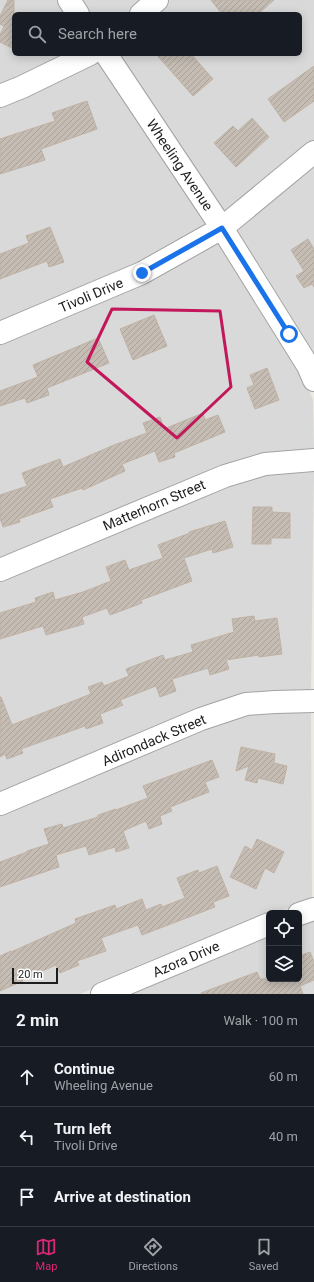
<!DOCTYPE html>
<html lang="en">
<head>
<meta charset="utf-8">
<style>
	body { margin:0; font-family:Roboto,sans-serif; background:#242831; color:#f1f3f6 }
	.controls { position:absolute; right:12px; bottom:12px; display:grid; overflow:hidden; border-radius:6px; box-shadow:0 2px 10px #0003 }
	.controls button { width:36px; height:36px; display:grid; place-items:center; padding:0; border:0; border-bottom:1px solid #363941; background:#171b24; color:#f1f3f6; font:20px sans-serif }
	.scale { position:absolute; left:12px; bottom:10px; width:46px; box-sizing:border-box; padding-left:4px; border:2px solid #1c1c1c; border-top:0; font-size:11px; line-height:14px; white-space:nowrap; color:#1c1c1c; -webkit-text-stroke:3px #fff; paint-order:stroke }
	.stop { position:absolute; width:12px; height:12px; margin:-9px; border:3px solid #1a73e8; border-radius:50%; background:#fff }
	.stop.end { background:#1a73e8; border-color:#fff; box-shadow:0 1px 4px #0008 }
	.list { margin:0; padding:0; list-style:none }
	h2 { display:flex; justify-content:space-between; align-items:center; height:52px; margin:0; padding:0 16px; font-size:17px }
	h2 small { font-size:13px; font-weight:400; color:#9ea1a6 }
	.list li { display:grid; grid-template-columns:26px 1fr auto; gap:12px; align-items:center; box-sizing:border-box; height:60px; padding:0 16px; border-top:1px solid #363941 }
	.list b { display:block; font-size:15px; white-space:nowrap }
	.list p { margin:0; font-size:13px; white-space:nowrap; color:#9ea1a6 }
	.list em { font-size:13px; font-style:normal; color:#9ea1a6 }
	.icon { flex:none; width:22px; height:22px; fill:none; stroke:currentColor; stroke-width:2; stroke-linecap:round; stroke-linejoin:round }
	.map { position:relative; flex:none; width:314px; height:994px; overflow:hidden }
	.search { position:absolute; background:#171b24; box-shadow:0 2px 10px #0003; left:12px; right:12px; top:12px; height:44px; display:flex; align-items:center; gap:10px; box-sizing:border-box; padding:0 14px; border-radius:6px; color:#9ea1a6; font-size:15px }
	.sheet { height:232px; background:#171b24 }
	nav { display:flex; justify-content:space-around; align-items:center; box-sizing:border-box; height:56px; border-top:1px solid #363941; background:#171b24; font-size:11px; color:#9ea1a6 }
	nav a { display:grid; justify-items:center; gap:2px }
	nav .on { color:#db2777 }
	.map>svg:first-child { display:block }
	.residential { fill:#dad9d9 }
	.building { fill:url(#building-hatch); stroke:#bfb1a3 }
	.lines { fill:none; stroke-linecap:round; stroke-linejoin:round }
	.minor-casing { stroke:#a3a3a3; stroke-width:24 }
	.minor { stroke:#fff; stroke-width:22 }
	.route { stroke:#1a73e8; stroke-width:5 }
	.marked { fill:none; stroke:#c2185b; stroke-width:3; stroke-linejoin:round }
	.labels { text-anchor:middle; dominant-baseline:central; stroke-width:3; stroke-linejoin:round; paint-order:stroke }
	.street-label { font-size:14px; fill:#1c1c1c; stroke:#fff }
</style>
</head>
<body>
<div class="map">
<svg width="314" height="994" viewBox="0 0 314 994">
	<defs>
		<pattern id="building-hatch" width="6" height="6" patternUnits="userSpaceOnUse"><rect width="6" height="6" fill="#c5bdb4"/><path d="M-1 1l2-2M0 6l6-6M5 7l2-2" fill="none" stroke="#a9a29a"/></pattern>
	</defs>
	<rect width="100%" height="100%" fill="#edeae1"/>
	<path class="residential" d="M 0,0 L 59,0 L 68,14 L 14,14 L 14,54 L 70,54 L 0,87 Z
		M 78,0 L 144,0 L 128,14 L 88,14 Z
		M 170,0 L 314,0 L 314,141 L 224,215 L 115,54 L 300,54 L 300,14 L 154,14 Z
		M 99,59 L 210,224 L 139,264 L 0,323 L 0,106 Z
		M 314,163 L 314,359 L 233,230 Z
		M 220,239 L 301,370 L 313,400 L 314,451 L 0,560 L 0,342 Z
		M 314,469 L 311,693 L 0,795 L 0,579 L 227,484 L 267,472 Z
		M 311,710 L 312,900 L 274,913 L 269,913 L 269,915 L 80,994 L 0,994 L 0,814 L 203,728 L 247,713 Z
		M 314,918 L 314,994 L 125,994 L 269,933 L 269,979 L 299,979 L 299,923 Z"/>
	<path class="building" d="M 8,0 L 14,0 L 14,49 L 0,42 L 0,35 L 4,26 L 0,24 L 0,16 Z
		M 211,0 L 274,0 L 258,14 L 222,14 Z
		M 156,54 L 191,54 L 213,79 L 193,96 Z
		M 314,66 L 314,101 L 284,122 L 268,99 Z
		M 87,101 L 97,129 L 41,149 L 45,160 L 0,174 L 0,139 L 55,121 L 52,113 Z
		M 252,118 L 269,137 L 236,167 L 214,143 L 233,126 L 238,131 Z
		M 50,227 L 64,262 L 49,267 L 47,261 L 0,279 L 0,254 L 29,243 L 26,236 Z
		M 308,239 L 314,249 L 314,287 L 312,284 L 304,288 L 296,276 L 304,271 L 291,250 Z
		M 154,315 L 167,346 L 133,360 L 120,329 Z
		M 98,338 L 109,363 L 47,388 L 49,395 L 27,403 L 25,398 L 0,406 L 0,391 L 38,377 L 33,365 Z
		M 267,368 L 279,400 L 255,409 L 247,388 L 254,385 L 250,375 Z
		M 203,413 L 205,420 L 218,415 L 225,432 L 174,453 L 175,457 L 159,462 L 155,451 L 122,464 L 125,471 L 83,490 L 82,488 L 50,499 L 53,507 L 19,519 L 20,522 L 3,527 L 0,518 L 0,495 L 27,486 L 22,473 L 60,459 L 63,467 L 114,445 L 147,433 L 143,423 L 160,417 L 164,429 Z
		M 253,507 L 272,507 L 272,512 L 290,513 L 290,538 L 271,538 L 271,544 L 252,544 Z
		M 225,521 L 233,547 L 213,553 L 212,549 L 184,558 L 192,581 L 141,600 L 142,603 L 110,615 L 107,608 L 82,617 L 84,624 L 46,635 L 43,626 L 0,639 L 0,613 L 36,602 L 35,598 L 53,592 L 55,600 L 83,592 L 111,581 L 106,567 L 125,560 L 129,570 L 163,558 L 158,545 L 190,533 L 189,532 Z
		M 254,616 L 255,621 L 277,618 L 282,654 L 259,657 L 259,655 L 226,660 L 229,669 L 210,675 L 208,668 L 172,679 L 176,691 L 160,697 L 156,686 L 120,700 L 123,705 L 100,714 L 103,723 L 86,729 L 85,726 L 21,749 L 23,753 L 7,759 L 5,754 L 0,757 L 0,697 L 1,697 L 12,725 L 91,694 L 88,687 L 102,682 L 104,686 L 129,676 L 126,669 L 163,655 L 165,660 L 193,652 L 191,645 L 234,632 L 232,619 Z
		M 241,747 L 275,754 L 274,763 L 287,766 L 283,784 L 258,778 L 257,783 L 245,780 L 249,766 L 236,771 Z
		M 212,760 L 219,777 L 205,782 L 209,792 L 170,807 L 172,811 L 160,816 L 162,824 L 149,829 L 146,821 L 123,831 L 129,848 L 116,852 L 115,847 L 89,855 L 86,846 L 56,855 L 59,867 L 0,887 L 0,862 L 27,852 L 27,851 L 49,844 L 44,829 L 62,824 L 63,828 L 98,817 L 98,815 L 116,809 L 116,810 L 148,798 L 143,786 Z
		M 257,839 L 284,852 L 274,873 L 265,868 L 256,889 L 230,877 L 245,846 L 252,850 Z
		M 217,866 L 229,896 L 213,902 L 215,907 L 142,935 L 138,925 L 101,938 L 106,951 L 77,961 L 79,965 L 60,973 L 56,965 L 22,980 L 23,981 L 0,991 L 0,956 L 11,951 L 11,952 L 76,923 L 75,919 L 115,905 L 116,909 L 142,899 L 146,910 L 161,904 L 162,907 L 185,898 L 177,878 L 198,870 L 199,873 Z
		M 310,952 L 314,962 L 314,980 L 300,986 L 303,994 L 201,994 L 201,993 L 257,972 L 260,979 L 297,979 L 299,984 L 299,956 Z"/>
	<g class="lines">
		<g class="minor-casing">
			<path id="minor" d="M 69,0 L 78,14
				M 141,14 L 157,0
				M 106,54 L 222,228 L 308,366 L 314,380
				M 0,96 L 22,87 L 90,54
				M 0,333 L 142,273 L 222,228 L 314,152
				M 0,570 L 225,476 L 265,464 L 314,460
				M 0,804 L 201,719 L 246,704 L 275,702 L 314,701
				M 299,914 L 314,909
				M 102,994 L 269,924"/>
		</g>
		<use href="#minor" class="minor"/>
	</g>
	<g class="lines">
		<path class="route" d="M 142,273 L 222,228 L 289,334"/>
	</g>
	<path class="marked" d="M 112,309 L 220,311 L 231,387 L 177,438 L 87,362 Z"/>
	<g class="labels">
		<g class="street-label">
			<text transform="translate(180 165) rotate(56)">Wheeling Avenue</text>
			<text transform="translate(91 295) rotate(-23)">Tivoli Drive</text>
			<text transform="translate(154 505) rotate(-23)">Matterhorn Street</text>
			<text transform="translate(154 740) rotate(-23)">Adirondack Street</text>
			<text transform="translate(186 959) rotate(-23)">Azora Drive</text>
		</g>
	</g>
</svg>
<div class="controls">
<button><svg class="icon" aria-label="locate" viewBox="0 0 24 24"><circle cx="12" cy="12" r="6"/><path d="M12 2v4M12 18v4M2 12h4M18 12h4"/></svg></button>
<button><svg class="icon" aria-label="layers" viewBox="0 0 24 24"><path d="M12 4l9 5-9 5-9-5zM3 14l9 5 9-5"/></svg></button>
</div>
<div class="scale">20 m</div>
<div class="stop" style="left:289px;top:334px"></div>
<div class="stop end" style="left:142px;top:273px"></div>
<div class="search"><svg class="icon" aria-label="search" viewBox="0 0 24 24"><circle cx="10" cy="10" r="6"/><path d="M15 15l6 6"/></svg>Search here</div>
</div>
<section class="sheet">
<h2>2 min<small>Walk · 100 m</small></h2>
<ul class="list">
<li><svg class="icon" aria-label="ahead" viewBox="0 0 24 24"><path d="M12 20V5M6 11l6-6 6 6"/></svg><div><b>Continue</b><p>Wheeling Avenue</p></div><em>60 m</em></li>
<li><svg class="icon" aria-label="left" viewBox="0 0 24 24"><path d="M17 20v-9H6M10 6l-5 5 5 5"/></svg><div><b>Turn left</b><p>Tivoli Drive</p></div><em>40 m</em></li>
<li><svg class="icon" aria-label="arrive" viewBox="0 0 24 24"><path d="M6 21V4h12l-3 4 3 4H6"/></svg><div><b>Arrive at destination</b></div></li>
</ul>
</section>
<nav>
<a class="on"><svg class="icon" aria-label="map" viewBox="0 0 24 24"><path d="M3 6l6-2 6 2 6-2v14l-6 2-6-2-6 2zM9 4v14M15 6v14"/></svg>Map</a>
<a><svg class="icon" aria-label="directions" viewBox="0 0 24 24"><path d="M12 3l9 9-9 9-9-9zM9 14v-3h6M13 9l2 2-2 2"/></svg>Directions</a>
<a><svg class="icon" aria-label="saved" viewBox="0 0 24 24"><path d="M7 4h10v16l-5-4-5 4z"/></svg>Saved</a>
</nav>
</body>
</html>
